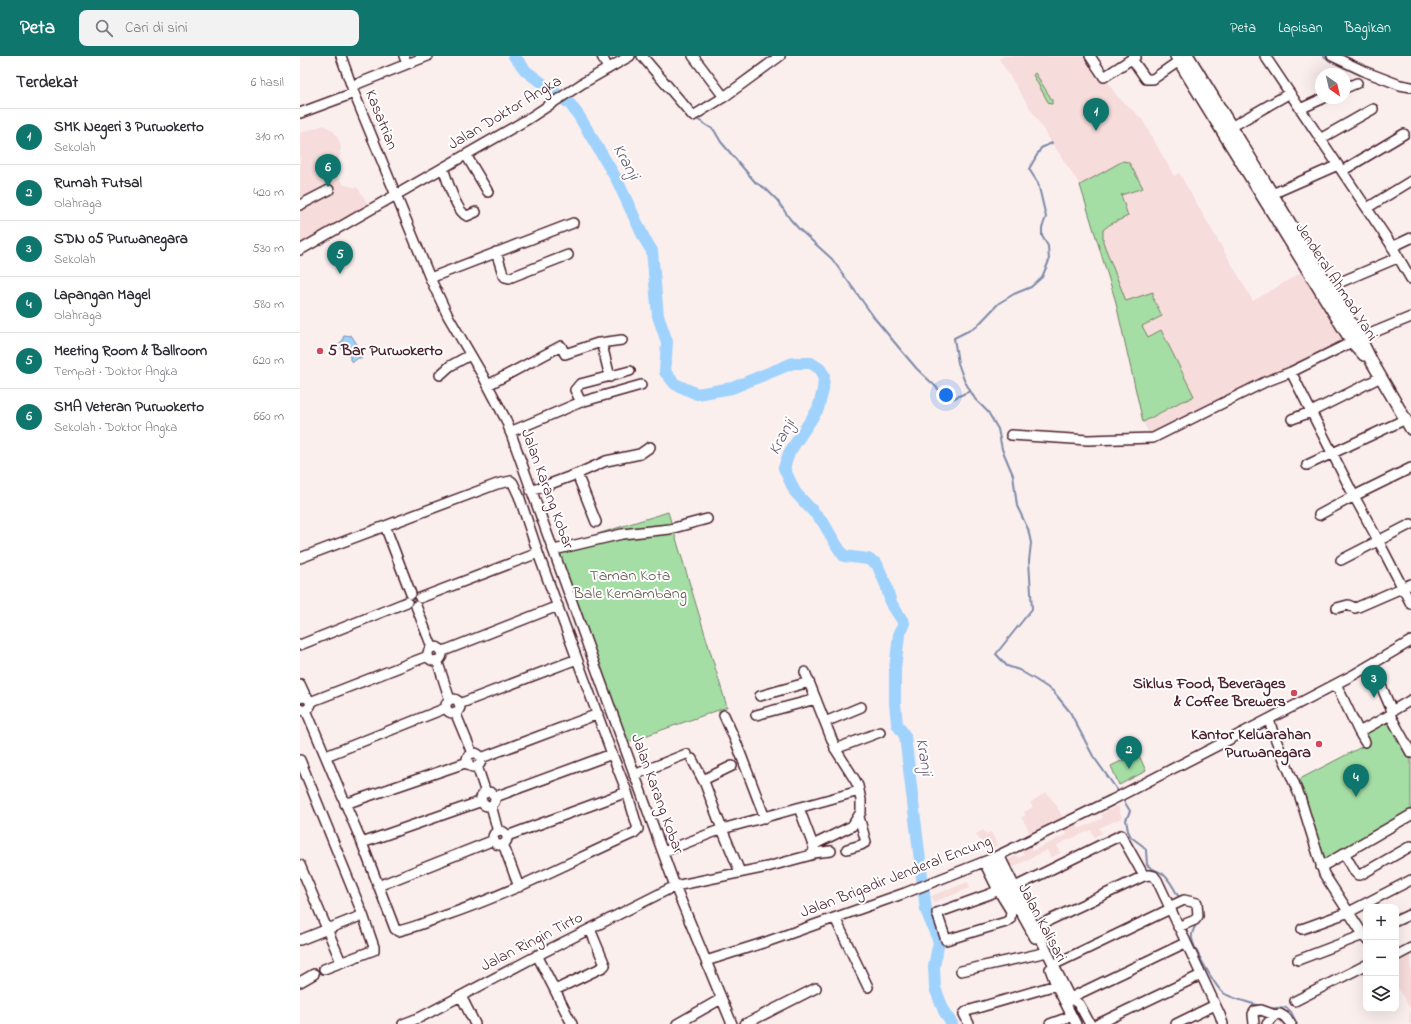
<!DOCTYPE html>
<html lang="id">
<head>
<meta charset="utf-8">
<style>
	body { margin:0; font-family:"Indie Flower",sans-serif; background:#f2f2f3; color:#2b2b33 }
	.controls { position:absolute; right:12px; bottom:12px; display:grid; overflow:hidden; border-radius:8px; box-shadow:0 4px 16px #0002 }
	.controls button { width:36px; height:36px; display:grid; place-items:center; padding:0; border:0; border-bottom:1px solid #e1e1e2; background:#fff; color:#2b2b33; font:20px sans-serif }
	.compass { position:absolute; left:1015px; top:12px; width:36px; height:36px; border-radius:50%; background:#fff; box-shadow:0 4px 16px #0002; rotate:146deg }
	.you { position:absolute; left:646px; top:339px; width:14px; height:14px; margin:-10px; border:3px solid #fff; border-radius:50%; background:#1a73e8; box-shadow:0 0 0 6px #1a73e833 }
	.badge { display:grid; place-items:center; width:26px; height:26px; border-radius:50%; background:#0f766e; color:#fff; font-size:13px; font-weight:700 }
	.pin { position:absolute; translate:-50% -33px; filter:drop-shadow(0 1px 2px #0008) }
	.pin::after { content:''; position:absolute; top:21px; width:14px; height:12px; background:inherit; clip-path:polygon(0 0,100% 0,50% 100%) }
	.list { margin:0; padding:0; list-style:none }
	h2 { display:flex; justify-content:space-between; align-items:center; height:52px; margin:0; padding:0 16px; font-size:17px }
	h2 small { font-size:13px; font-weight:400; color:#7c7c81 }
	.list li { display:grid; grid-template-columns:26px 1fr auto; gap:12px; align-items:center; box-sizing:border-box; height:56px; padding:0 16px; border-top:1px solid #e1e1e2 }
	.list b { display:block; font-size:15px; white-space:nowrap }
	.list p { margin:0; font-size:13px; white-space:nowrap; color:#7c7c81 }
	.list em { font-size:13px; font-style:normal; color:#7c7c81 }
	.icon { flex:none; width:22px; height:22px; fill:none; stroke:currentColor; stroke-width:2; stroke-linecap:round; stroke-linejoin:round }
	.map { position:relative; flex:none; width:1111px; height:968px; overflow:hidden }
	header { display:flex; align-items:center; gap:24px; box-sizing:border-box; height:56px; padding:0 20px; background:#0f766e; color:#fff }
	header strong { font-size:19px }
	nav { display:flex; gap:22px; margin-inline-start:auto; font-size:14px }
	.search { width:280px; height:36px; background:#f2f2f3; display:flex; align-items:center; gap:10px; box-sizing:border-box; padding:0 14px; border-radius:8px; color:#7c7c81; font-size:15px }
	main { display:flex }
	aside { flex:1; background:#fff }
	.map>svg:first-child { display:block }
	.built { fill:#f6dcda }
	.green { fill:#a4dea4; stroke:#777e68 }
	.water { fill:#9fd2fc; stroke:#7d8aa8 }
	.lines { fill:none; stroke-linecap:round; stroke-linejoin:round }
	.stream { stroke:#7d8aa8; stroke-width:2 }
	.river { stroke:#9fd2fc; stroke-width:12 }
	.minor-casing { stroke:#4a1f2b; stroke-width:12 }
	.major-casing { stroke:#4a1f2b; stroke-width:14 }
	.minor { stroke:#fff; stroke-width:9 }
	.major { stroke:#fff; stroke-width:11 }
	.poi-dot { fill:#d1495b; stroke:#fff; stroke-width:1.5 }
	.labels { text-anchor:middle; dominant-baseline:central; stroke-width:4; stroke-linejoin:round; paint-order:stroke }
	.street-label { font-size:16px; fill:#4a1f2b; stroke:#fff }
	.poi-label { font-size:16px; font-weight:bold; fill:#4a1f2b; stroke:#fff; text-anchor:end }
	.park-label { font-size:16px; fill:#65584f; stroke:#fff }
	.water-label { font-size:17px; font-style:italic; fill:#64556a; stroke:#fff }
</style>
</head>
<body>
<header>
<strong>Peta</strong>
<div class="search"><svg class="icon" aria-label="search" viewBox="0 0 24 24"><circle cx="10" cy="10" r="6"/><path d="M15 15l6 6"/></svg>Cari di sini</div>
<nav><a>Peta</a><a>Lapisan</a><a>Bagikan</a></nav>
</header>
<main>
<aside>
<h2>Terdekat<small>6 hasil</small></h2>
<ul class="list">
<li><span class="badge">1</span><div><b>SMK Negeri 3 Purwokerto</b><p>Sekolah</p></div><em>310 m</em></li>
<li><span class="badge">2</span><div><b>Rumah Futsal</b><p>Olahraga</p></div><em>420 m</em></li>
<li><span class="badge">3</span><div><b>SDN 05 Purwanegara</b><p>Sekolah</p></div><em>530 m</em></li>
<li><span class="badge">4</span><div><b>Lapangan Magel</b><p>Olahraga</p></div><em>580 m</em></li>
<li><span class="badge">5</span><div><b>Meeting Room &amp; Ballroom</b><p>Tempat · Doktor Angka</p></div><em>620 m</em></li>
<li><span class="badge">6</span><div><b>SMA Veteran Purwokerto</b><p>Sekolah · Doktor Angka</p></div><em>660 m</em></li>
</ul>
</aside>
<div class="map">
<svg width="1111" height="968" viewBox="0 0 1111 968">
	<rect width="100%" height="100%" fill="#fbefee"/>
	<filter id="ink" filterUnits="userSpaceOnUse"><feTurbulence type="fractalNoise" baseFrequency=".025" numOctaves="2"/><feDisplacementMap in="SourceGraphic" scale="8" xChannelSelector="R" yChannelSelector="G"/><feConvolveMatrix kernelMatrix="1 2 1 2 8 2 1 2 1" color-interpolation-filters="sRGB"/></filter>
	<g filter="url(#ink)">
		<path class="built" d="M 704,0 L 790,0 L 817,40 L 842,63 L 874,120 L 879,117 L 953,245 L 1007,213 L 1052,286 L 852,383 L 843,366 L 815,243 L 780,129 L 752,87 L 699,3 Z
			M 24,69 L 33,75 L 39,84 L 41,92 L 37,112 L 38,121 L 44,129 L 58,132 L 71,153 L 0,194 L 0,77 Z
			M 746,736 L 755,747 L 763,762 L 730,779 L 727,771 L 721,761 L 726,759 L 724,756 L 733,751 L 730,747 Z
			M 818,750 L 822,762 L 799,772 L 802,777 L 794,781 L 791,774 L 757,789 L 760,797 L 751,802 L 747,794 L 709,813 L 705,805 L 717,799 L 718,802 L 724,799 L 721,794 L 730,790 L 732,795 L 766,779 L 765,773 L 777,767 L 779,773 L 803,762 L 801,758 Z
			M 683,774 L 686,778 L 691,776 L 698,789 L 687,795 L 676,778 Z
			M 668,826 L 670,832 L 634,846 L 631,840 Z
			M 1111,894 L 1111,968 L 1109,968 L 1110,952 L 1096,929 L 1096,901 Z"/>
		<path class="green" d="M 735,17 L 739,23 L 752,44 L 752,48 L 750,48 L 748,46 L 733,19 Z
			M 823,105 L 828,106 L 830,108 L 843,132 L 821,139 L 828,160 L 809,169 L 803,174 L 803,186 L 826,245 L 853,236 L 853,242 L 862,260 L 842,270 L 848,281 L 861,274 L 894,340 L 887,344 L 882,345 L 843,366 L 815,243 L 780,129 Z
			M 368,456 L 427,651 L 325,687 L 256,491 Z
			M 1091,662 L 1111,696 L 1111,756 L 1026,806 L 996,725 L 1067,688 L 1063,677 Z
			M 838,697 L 846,715 L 819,729 L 811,710 Z"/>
		<path class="water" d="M 46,279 L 49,280 L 51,279 L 63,298 L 61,302 L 58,302 L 53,306 L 50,304 L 50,300 L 49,300 L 48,294 L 41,292 L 40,287 L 43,284 L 43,281 Z"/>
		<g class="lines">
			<path class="stream" d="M 1023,0 L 1030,4
				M 1103,34 L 1111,36
				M 395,62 L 414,74 L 421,86 L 456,127 L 466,133 L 477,144 L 490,163 L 499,173 L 532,203 L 576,264 L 600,293 L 617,313 L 650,344 L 670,335
				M 752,87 L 741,92 L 729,113 L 738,127 L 746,161 L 742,172 L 742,180 L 748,190 L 749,205 L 742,221 L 731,231 L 714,238 L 699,247 L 676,271 L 654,282 L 658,307 L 664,324 L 675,343 L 688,356 L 698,373 L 702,393 L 713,419 L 717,450 L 728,473 L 731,487 L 729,505 L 732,553 L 696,598 L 707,610 L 719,614 L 736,624 L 753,635 L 770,656 L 793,700 L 818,735
				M 824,745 L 830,755 L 826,764 L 828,775 L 831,781 L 843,790 L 846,794 L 847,809 C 853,815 858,814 863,818 C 870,824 874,832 878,840 L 882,841
				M 897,867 C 895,871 892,875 892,879 C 890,888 915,929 922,936 C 929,942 951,947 961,950
				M 968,953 L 986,951 L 991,956 L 997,968"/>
			<path class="river" d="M 214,0 L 226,15 L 270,48 L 279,60 L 317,124 L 344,182 L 352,195 L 358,260 L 367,286 L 365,316 L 375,328 L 397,338 L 432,332 L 493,307 L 511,307 L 520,313 L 524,319 L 523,334 L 518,353 L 489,397 L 484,412 L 495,436 L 523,466 L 537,490 L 544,500 L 568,503 L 577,508 L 586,529 L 591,547 L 604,567 L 599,579 L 595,613 L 595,647 L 597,668 L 605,680 L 626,854 L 639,886 L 634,910 L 635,932 L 644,955 L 652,968"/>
			<g class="minor-casing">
				<path id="minor" d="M 41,0 L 54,37 L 130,222 L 148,260 L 183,320 L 206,364 L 375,830 L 432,968
					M 302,0 L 308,13
					M 342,0 L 393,60 L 424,41
					M 393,0 L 424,41 L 480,0
					M 790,0 L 804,21 L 836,0
					M 965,0 L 1090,187 L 1111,223
					M 1032,0 L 1066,16 L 1100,29 L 1111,31
					M 832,3 L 846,23 L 853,23 L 879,5
					M 107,8 L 128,0
					M 52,30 L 107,8 L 104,0
					M 1045,32 L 1057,27
					M 1000,53 L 1024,42
					M 0,57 L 54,37
					M 931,71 L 990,37
					M 1020,83 L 1073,53
					M 166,99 L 188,136
					M 143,112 C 147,123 156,156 167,160 L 176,156
					M 1042,115 L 1104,78
					M 972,138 L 1038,109
					M 0,149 L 29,134
					M 1067,152 L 1111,125
					M 1092,191 L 1111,182
					M 0,194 L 228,63 L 283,27 L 330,0
					M 196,196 L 203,218 L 205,221 L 209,222 L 268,199
					M 130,222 L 273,167
					M 1029,231 L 1097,202
					M 1060,282 L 1111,261
					M 300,287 L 322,284
					M 991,316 L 1054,440 L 1078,484 L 1111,548
					M 140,319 L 150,310 L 170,299
					M 188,329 L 261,290 L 265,298 L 298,287 L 302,289 L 310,321
					M 281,346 L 275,334 L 280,328 L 330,315
					M 992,363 L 1011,356 L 1081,321
					M 210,376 L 281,346 L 341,329
					M 711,379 L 788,384 L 853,382 L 965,326 L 991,316 L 1052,286
					M 1007,409 L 1106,363
					M 277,418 L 296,466
					M 231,435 L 277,418 L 306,405 L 340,398 L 350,391
					M 1019,459 L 1054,440 L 1111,412
					M 85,470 L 111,538
					M 254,494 L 322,478 L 370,473 L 407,463
					M 0,502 L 197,428 L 211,425 L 213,427 L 219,440 L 238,497 L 312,698 L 327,736 L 338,773 L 334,777 C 271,805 210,838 144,860 C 129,865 113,872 98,875 L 95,873 L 62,787 L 6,654
					M 1041,504 L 1111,468
					M 120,542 L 238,497
					M 116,550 L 132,591
					M 1037,552 L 1048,549 L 1055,552 L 1058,551 L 1111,528
					M 0,589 L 107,546
					M128 598a7 7 0 1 1 14 0a7 7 0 1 1-14 0Z
					M 141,596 L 258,550
					M 137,604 L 150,644
					M 1072,609 L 1092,655 L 1090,659 L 1111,697
					M 505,616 L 536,694 L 555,724 L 558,730 L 561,744 L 561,756 L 552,770 L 513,789
					M 0,628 L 6,641
					M 1036,628 L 1059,676 L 1090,659
					M 460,640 L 509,626
					M 0,642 L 3,641 L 8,642 L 11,648 C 9,653 5,656 0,653
					M146 650a7 7 0 1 1 14 0a7 7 0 1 1-14 0Z
					M 10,646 L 128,600
					M 159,648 L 277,603
					M 1092,655 L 1111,644
					M 155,656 L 172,697
					M 424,659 L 436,686 L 465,762
					M 456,659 L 516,643
					M 969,663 L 973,677 L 1000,741 L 1024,818 L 1066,883
					M 525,666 L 561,651
					M 1059,676 L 1065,686
					M 535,693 L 580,676
					M167 704a7 7 0 1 1 14 0a7 7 0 1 1-14 0Z
					M 26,700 L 146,652
					M 181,702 L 298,658
					M 392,703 L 405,728 L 422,773 L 440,816
					M 0,704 L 63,859 L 74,891 L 74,894 L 24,913
					M 177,710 L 186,737
					M 334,719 L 386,698
					M 403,724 L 432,710
					M181 743a7 7 0 1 1 14 0a7 7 0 1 1-14 0Z
					M 195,741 L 312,698
					M 45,748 L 168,706
					M 191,749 L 198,776
					M193 782a7 7 0 1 1 14 0a7 7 0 1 1-14 0Z
					M 207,780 L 327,736
					M 62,787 L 182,745
					M 203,788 L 219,831
					M 547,793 L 561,789 L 566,786 L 559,761
					M 363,796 L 422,773 L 559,735
					M 513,797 L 531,795
					M 1044,797 L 1055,816 L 1058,819 L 1060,819 L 1111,790
					M 699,799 L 770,942 L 779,948 L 790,968
					M 691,803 L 735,882
					M 684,806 L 698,834 L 690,838 L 637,857 L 646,884 L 706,866 L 710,863 L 711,855 L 698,834
					M 0,809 L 41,906
					M 1021,811 L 1111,759
					M 78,830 L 194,784
					M 715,831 L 821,779 L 844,820 L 849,819 L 854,820 L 857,824 L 920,959 L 923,968
					M 869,851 L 884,844 L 897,847 L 898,860 L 895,864 L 878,871
					M 535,862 L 568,931
					M 1096,865 L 1111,858
					M 735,871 L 844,820
					M 1002,873 L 1049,856 L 1111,824
					M 0,884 L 63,859
					M 237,899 L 272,968
					M 1096,900 L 1111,892
					M 998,904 L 1066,878
					M 406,905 L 466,886 L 605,837 L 691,803 L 812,744 L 969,663 L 1055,618 L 1111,585
					M 753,909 L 870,853
					M 750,913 L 756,929 L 776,968
					M 661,915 L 743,897
					M 0,926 L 14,918
					M 255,934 L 303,911 L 305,909 L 290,873
					M 161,940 L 175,968
					M 770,942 L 885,887
					M 995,945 L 1066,909
					M 103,968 L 121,961 L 244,896 L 375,830 L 467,811 L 511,799 L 513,797 L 514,792 L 499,752
					M 377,968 L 421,943
					M 445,968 L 516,932
					M 669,968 L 664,958 L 667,955 L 756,929
					M 750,968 L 772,960
					M 798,968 L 901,919
					M 876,968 L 915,949
					M 954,968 L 953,958 L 955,955 L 961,954 L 975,959
					M 967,968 L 975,959 L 980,958 L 985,961 L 991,968"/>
			</g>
			<g class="major-casing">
				<path id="major" d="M 876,0 L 1052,286 L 1064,299
					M 888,0 L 1060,282 L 1072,306 L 1111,373"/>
			</g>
			<use href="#minor" class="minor"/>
			<use href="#major" class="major"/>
		</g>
	</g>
	<g class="poi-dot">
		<circle cx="20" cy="295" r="4"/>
		<circle cx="994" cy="637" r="4"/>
		<circle cx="1019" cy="688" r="4"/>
	</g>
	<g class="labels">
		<g class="street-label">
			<text transform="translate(205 57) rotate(-31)">Jalan Doktor Angka</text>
			<text transform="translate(81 64) rotate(68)">Kasatrian</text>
			<text transform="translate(1036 226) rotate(57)">Jenderal Ahmad Yani</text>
			<text transform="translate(247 433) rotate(70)">Jalan Karang Kobar</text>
			<text transform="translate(357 738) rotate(70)">Jalan Karang Kobar</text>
			<text transform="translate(596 821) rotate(-21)">Jalan Brigadir Jenderal Encung</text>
			<text transform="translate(742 867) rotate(62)">Jalan Kalisari</text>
			<text transform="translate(232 886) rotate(-27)">Jalan Ringin Tirto</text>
		</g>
		<g class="poi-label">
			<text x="28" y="295" text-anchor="start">5 Bar Purwokerto</text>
			<text x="986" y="628">Siklus Food, Beverages<tspan x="986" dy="18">&amp; Coffee Brewers</tspan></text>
			<text x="1011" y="679">Kantor Keluarahan<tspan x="1011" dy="18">Purwanegara</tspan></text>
		</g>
		<g class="park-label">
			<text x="330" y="520">Taman Kota<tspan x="330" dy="18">Bale Kemambang</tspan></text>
		</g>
		<g class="water-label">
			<text transform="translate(326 106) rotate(61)">Kranji</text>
			<text transform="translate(482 381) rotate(-62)">Kranji</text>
			<text transform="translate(624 701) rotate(81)">Kranji</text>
		</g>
	</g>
</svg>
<div class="controls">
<button>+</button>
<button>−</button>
<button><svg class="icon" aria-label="layers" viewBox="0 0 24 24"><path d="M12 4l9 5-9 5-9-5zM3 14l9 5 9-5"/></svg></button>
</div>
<svg class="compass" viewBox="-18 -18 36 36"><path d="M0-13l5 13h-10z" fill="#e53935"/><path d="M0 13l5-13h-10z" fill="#7c7c81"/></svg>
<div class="you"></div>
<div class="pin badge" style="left:796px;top:75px">1</div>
<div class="pin badge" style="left:829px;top:713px">2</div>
<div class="pin badge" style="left:1074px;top:642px">3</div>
<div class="pin badge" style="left:1056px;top:741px">4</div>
<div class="pin badge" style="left:40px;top:218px">5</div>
<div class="pin badge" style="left:28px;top:131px">6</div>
</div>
</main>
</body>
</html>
